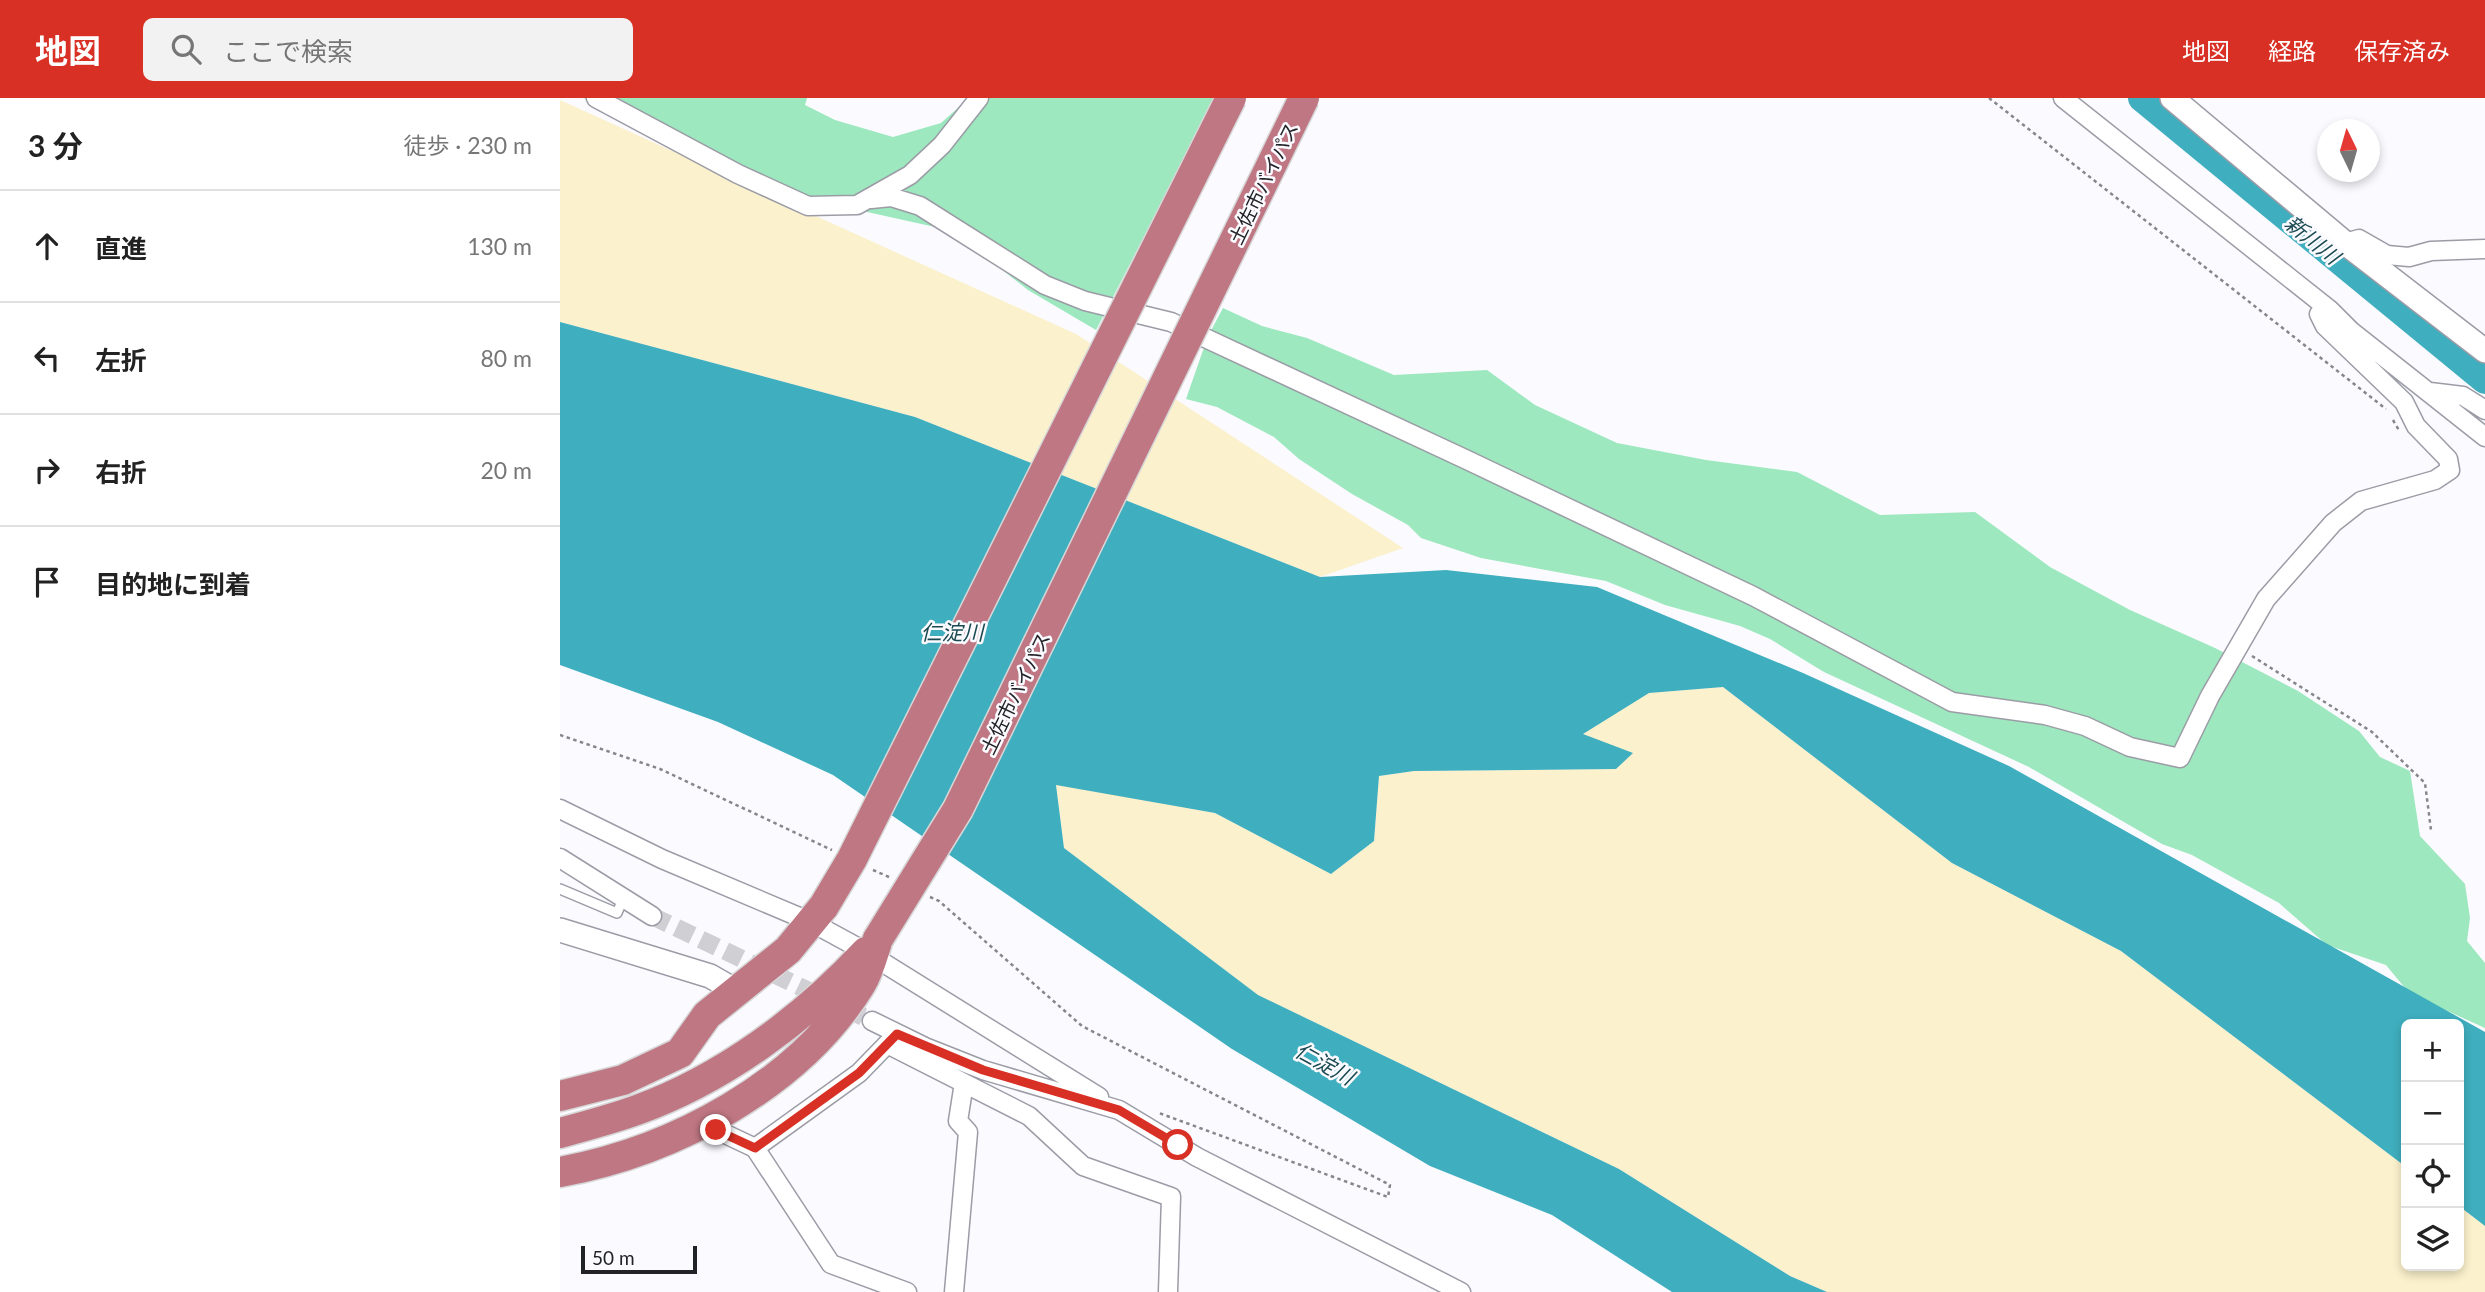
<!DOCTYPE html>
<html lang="ja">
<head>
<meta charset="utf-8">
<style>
	body { margin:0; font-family:Lato,"Noto Sans JP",sans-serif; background:#f2f2f2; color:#222 }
	.controls { position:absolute; right:21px; bottom:21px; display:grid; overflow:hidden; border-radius:10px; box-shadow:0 4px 10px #0003 }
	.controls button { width:63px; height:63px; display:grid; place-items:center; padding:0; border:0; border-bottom:2px solid #e0e0e0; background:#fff; color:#222; font:35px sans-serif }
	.compass { position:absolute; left:1757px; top:21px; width:63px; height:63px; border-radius:50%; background:#fff; box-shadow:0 4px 10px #0003; rotate:355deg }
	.scale { position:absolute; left:21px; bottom:18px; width:116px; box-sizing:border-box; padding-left:7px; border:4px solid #222327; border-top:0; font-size:19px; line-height:24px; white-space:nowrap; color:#222327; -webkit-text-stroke:5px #fafaff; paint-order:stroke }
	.stop { position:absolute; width:21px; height:21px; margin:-16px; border:5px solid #d93025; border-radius:50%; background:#fff }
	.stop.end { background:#d93025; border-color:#fff; box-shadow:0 2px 7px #0008 }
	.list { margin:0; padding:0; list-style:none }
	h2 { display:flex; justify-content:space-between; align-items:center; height:91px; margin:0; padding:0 28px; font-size:30px }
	h2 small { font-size:23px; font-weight:400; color:#767676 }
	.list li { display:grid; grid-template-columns:46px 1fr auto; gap:21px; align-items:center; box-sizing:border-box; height:112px; padding:0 28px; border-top:2px solid #e0e0e0 }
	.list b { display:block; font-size:26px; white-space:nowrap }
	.list em { font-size:23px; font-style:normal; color:#767676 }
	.icon { flex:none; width:38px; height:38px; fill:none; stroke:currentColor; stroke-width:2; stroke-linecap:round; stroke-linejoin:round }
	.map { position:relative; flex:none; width:1925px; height:1194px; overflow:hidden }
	header { display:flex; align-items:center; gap:42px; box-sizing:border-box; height:98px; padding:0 35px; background:#d93025; color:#fff }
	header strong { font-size:33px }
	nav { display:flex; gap:38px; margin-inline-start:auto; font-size:24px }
	.search { width:490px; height:63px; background:#f2f2f2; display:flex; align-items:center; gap:18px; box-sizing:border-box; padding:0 24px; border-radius:10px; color:#767676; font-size:26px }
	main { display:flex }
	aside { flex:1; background:#fff }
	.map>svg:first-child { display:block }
	.green { fill:#9de8be }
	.sand { fill:#fbf1cc }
	.water { fill:#3faebe }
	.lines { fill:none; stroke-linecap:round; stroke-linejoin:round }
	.river { stroke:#3faebe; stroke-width:28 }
	.street-tunnel { stroke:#cfcfd4; stroke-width:18; stroke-dasharray:18 9; stroke-linecap:butt }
	.lane-casing { stroke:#9b9ca6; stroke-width:12 }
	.street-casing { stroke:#9b9ca6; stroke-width:21 }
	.secondary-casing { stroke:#9b9ca6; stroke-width:26 }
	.highway-casing { stroke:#d7d7d8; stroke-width:33 }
	.path { stroke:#86868b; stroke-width:2.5; stroke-dasharray:3.5 3.5; stroke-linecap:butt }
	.lane { stroke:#fff; stroke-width:9 }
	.street { stroke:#fff; stroke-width:18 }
	.secondary { stroke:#fff; stroke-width:23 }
	.highway { stroke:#bf7783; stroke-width:30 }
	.highway-bridge-casing { stroke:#d7d7d8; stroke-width:33; stroke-linecap:butt }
	.highway-bridge { stroke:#bf7783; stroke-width:30 }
	.route { stroke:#d93025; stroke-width:9 }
	.labels { text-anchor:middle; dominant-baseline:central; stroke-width:5; stroke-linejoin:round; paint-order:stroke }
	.street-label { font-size:19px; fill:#222327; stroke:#fafaff }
	.water-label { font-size:21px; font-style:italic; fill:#1a4a51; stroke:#fafaff }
</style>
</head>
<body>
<header>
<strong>地図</strong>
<div class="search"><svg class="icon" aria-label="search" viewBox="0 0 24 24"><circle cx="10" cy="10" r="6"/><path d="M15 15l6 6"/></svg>ここで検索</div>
<nav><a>地図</a><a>経路</a><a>保存済み</a></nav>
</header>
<main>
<aside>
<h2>3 分<small>徒歩 · 230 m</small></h2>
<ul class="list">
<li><svg class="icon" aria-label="ahead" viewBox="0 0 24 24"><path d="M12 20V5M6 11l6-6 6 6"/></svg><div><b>直進</b></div><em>130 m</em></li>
<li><svg class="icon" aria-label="left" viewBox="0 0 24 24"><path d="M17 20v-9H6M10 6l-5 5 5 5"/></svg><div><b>左折</b></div><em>80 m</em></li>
<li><svg class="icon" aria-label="right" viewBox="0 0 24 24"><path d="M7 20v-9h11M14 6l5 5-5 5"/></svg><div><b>右折</b></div><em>20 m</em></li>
<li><svg class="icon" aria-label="arrive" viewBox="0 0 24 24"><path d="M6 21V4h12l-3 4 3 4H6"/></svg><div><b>目的地に到着</b></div></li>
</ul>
</aside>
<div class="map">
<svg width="1925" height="1194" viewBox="0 0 1925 1194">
	<rect width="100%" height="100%" fill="#fafaff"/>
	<path class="green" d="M 23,0 L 247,0 L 245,7 L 275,22 L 333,39 L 381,25 L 409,0 L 655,0 L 536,232 L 468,192 L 421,155 L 375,129 L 271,106 L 166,68 L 69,14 Z
		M 663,210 L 702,228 L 747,240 L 834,277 L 927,272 L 975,307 L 1057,345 L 1146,362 L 1237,374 L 1320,417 L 1415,414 L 1490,469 L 1570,512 L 1655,550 L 1738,593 L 1799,633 L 1820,659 L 1850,673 L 1860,738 L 1905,786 L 1910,820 L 1907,843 L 1925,865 L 1925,930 L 1850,896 L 1826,867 L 1767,847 L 1719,805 L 1632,757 L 1602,746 L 1469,669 L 1264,574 L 1210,541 L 1180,528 L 1105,507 L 1046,483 L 921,460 L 861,440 L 848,427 L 792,396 L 739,361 L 714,339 L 657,309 L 626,301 L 648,238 Z"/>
	<path class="sand" d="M 0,2 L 516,236 L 843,450 L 760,479 L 355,319 L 0,224 Z
		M 1163,589 L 1392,765 L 1561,853 L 1846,1069 L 1846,1168 L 1899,1168 L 1899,1108 L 1925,1128 L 1925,1194 L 1267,1194 L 1230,1178 L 1059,1071 L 698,897 L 504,750 L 496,686 L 655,715 L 771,776 L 814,743 L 819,678 L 854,673 L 1056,671 L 1072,655 L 1022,636 L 1089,595 Z"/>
	<path class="water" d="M 0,224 L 355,319 L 760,479 L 886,472 L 1037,489 L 1243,575 L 1449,668 L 1925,934 L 1925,1128 L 1899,1108 L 1899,926 L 1846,926 L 1846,1069 L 1561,853 L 1392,765 L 1163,589 L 1089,595 L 1023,636 L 1073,655 L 1056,671 L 854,673 L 819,678 L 814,743 L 771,776 L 655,715 L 496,687 L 504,750 L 698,897 L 1059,1071 L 1230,1178 L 1267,1194 L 1112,1194 L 992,1117 L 870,1068 L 672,951 L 273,677 L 158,624 L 0,567 Z"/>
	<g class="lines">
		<path class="river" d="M 1582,0 L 1925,282"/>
		<path class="street-tunnel" d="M 92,818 L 312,923"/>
		<g class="lane-casing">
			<path id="lane" d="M 0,791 L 57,815 L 63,801"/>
		</g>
		<g class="street-casing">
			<path id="street" d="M 36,0 L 178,76 L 248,108 L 297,107 L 350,77 L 382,47 L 419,0
				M 1503,0 L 1770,212
				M 311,101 L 331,99 L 360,108 L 485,187 L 525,203 L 611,224 L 905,361 L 1193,498 L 1392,604 L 1485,617 L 1525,628 L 1570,649 L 1620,660 L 1650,598 L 1706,501 L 1773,425 L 1801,403 L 1875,382 L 1890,372 L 1888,361 L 1856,328 L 1844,304 L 1765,228 L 1759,216 L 1770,212 L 1791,233 L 1925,339
				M 1785,145 L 1799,141 L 1827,157 L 1849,159 L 1871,153 L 1925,151
				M 1870,294 L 1903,298 L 1925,312
				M 0,711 L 102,761 L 251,824 L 306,854 L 539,999
				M 0,760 L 92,818
				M 312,923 L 365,949 L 423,972 L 559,1012 L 637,1059 L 901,1194
				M 327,946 L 469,1018 L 523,1068 L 611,1099 L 608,1194
				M 140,1024 L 195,1050 L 271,1166 L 347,1194
				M 195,1050 L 299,975 L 335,938
				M 394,1194 L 408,1034 L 398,1023 L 404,985"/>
		</g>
		<g class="secondary-casing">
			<path id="secondary" d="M 1612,0 L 1785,145 L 1925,253
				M 0,832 L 150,878 L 178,894"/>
		</g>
		<g class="highway-casing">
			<path id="highway" d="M 0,998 L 63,982 L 120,955 L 147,917 L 228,852 L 264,808
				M 0,1035 C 26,1028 52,1021 77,1012 C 163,981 244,921 306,854
				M 0,1074 C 114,1053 239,987 301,886 C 309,873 313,856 318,841"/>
		</g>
		<path class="path" d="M 1429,0 L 1826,311
			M 1833,322 L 1840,334
			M 1692,558 L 1812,634 L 1865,685 L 1871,732
			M 0,637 L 100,671 L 272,752
			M 313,772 L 329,779
			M 370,799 L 379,803 L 522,928 L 830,1087 L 828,1099 L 599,1015"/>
		<use href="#lane" class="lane"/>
		<use href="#street" class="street"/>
		<use href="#secondary" class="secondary"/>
		<use href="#highway" class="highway"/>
		<g class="highway-bridge-casing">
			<path id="highway-bridge" d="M 264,808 L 292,761 L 671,0
				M 318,841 L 398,711 L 744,0"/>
		</g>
		<use href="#highway-bridge" class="highway-bridge"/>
	</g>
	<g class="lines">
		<path class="route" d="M 156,1032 L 195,1050 L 299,975 L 337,936 L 423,972 L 559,1012 L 618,1047"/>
	</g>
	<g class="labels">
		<g class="street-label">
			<text transform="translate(703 85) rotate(-64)">土佐市バイパス</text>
			<text transform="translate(455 595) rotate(-64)">土佐市バイパス</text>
		</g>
		<g class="water-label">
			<text transform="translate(1753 141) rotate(39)">新川川</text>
			<text x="392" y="533">仁淀川</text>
			<text transform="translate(765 965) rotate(29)">仁淀川</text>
		</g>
	</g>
</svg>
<div class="controls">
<button>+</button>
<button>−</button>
<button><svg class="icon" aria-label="locate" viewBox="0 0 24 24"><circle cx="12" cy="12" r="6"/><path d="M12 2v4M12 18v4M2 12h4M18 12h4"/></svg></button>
<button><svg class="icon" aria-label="layers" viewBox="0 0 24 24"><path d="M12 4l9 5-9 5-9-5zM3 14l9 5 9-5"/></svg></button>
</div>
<svg class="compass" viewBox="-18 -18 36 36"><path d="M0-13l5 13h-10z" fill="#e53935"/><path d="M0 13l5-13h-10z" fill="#767676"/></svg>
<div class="scale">50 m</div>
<div class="stop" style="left:618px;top:1047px"></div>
<div class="stop end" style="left:156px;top:1032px"></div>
</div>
</main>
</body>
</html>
